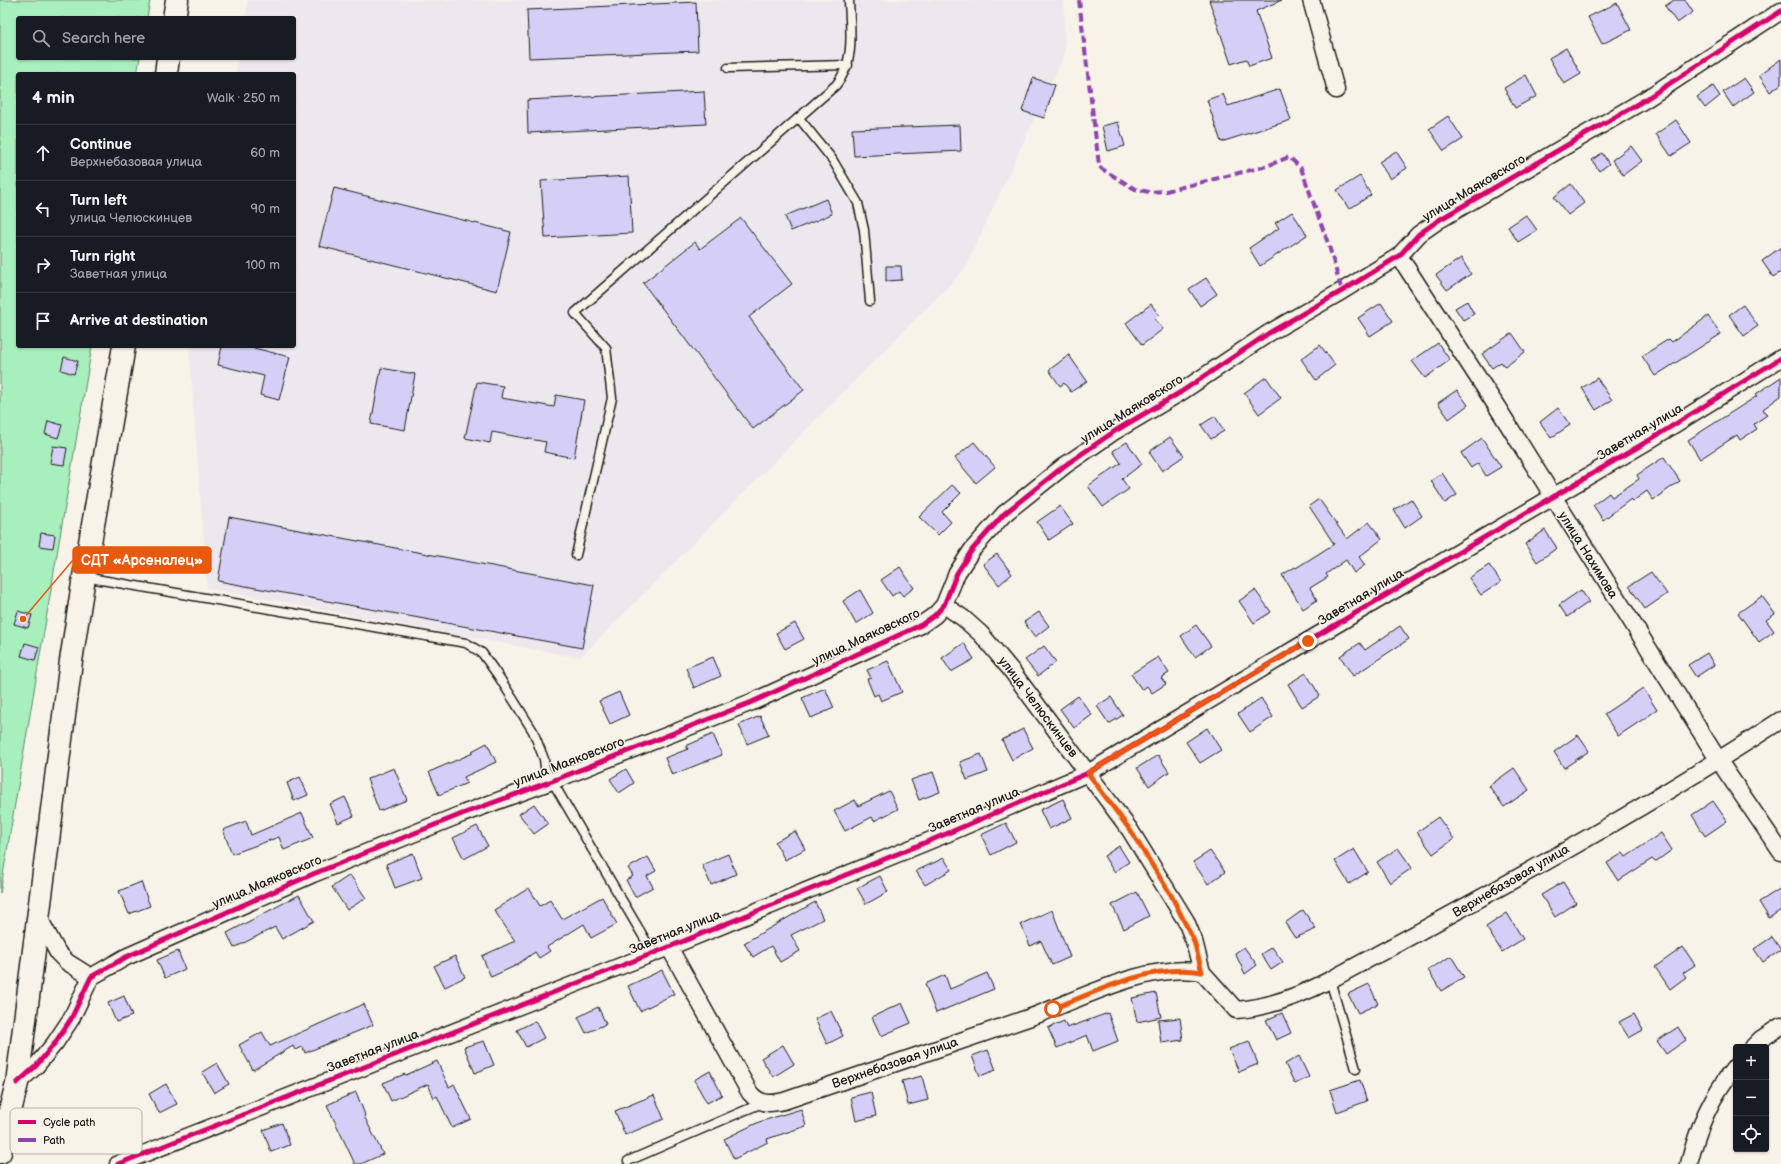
<!DOCTYPE html>
<html lang="en">
<head>
<meta charset="utf-8">
<style>
	body { margin:0; font-family:"Balsamiq Sans",sans-serif; background:#20242c; color:#f1f3f6 }
	.controls { position:absolute; right:12px; bottom:12px; display:grid; overflow:hidden; border-radius:4px; box-shadow:0 1px 3px #0004 }
	.controls button { width:36px; height:36px; display:grid; place-items:center; padding:0; border:0; border-bottom:1px solid #363941; background:#171b24; color:#f1f3f6; font:20px sans-serif }
	.stop { position:absolute; width:12px; height:12px; margin:-9px; border:3px solid #ea580c; border-radius:50%; background:#fff }
	.stop.end { background:#ea580c; border-color:#fff; box-shadow:0 1px 4px #0008 }
	.list { margin:0; padding:0; list-style:none }
	h2 { display:flex; justify-content:space-between; align-items:center; height:52px; margin:0; padding:0 16px; font-size:17px }
	h2 small { font-size:13px; font-weight:400; color:#9ea1a6 }
	.list li { display:grid; grid-template-columns:26px 1fr auto; gap:12px; align-items:center; box-sizing:border-box; height:56px; padding:0 16px; border-top:1px solid #363941 }
	.list b { display:block; font-size:15px; white-space:nowrap }
	.list p { margin:0; font-size:13px; white-space:nowrap; color:#9ea1a6 }
	.list em { font-size:13px; font-style:normal; color:#9ea1a6 }
	.icon { flex:none; width:22px; height:22px; fill:none; stroke:currentColor; stroke-width:2; stroke-linecap:round; stroke-linejoin:round }
	.map { position:relative; flex:none; width:1781px; height:1164px; overflow:hidden }
	.search { position:absolute; background:#171b24; box-shadow:0 1px 3px #0004; left:16px; top:16px; width:280px; height:44px; display:flex; align-items:center; gap:10px; box-sizing:border-box; padding:0 14px; border-radius:4px; color:#9ea1a6; font-size:15px }
	.panel { position:absolute; background:#171b24; box-shadow:0 1px 3px #0004; left:16px; top:72px; width:280px; height:276px; border-radius:4px }
	.map>svg:first-child { display:block }
	.built { fill:#ede8ed }
	.green { fill:#a7efbc; stroke:#62866c }
	.building { fill:#d5cff8; stroke:#1c1c1c }
	.lines { fill:none; stroke-linecap:round; stroke-linejoin:round }
	.lane-casing { stroke:#1c1c1c; stroke-width:11 }
	.street-casing { stroke:#1c1c1c; stroke-width:19 }
	.secondary-casing { stroke:#1c1c1c; stroke-width:25 }
	.lane { stroke:#f7f3e8; stroke-width:8 }
	.street { stroke:#f7f3e8; stroke-width:16 }
	.secondary { stroke:#f7f3e8; stroke-width:22 }
	.quiet { stroke:#8e44ad; stroke-width:4; stroke-dasharray:8 4; stroke-linecap:butt }
	.cycleway-casing { stroke:#f7f3e8; stroke-width:8 }
	.cycleway { stroke:#d6006c; stroke-width:5 }
	.route { stroke:#ea580c; stroke-width:5 }
	.labels { text-anchor:middle; dominant-baseline:central; stroke-width:3; stroke-linejoin:round; paint-order:stroke }
	.street-label { font-size:13px; fill:#1c1c1c; stroke:#f7f3e8 }
	.key { fill:#f7f3e8; stroke:#b5b2ab; stroke-width:1 }
	.key-label { font-size:11px; fill:#1c1c1c }
	.leader { fill:none; stroke:#e8590c; stroke-width:1.5 }
	.callout-dot { fill:#e8590c; stroke:#f7f3e8; stroke-width:1.5 }
	.callout { fill:#e8590c; stroke:#e8590c; stroke-width:1.5 }
	.callout-label { font-size:14px; text-anchor:middle; font-weight:bold; fill:#fff }
</style>
</head>
<body>
<div class="map">
<svg width="1781" height="1164" viewBox="0 0 1781 1164">
	<rect width="100%" height="100%" fill="#f7f3e8"/>
	<filter id="ink" filterUnits="userSpaceOnUse"><feTurbulence type="fractalNoise" baseFrequency=".025" numOctaves="2"/><feDisplacementMap in="SourceGraphic" scale="8" xChannelSelector="R" yChannelSelector="G"/><feConvolveMatrix kernelMatrix="1 2 1 2 8 2 1 2 1" color-interpolation-filters="sRGB"/></filter>
	<g filter="url(#ink)">
		<path class="built" d="M 248,0 L 1064,0 L 1065,53 L 964,270 L 580,658 L 207,588 L 189,346 L 294,346 L 294,74 L 235,74 L 238,58 L 294,58 L 294,18 L 245,18 Z"/>
		<path class="green" d="M 0,0 L 150,0 L 147,18 L 18,18 L 18,58 L 140,58 L 137,74 L 18,74 L 18,346 L 92,346 L 0,893 Z"/>
		<path class="building" d="M 1209,0 L 1282,0 L 1256,11 L 1272,58 L 1249,66 L 1246,59 L 1231,64 Z
			M 1674,0 L 1685,0 L 1693,12 L 1677,23 L 1665,6 Z
			M 696,2 L 698,51 L 529,58 L 527,10 Z
			M 1617,3 L 1631,30 L 1602,44 L 1588,17 Z
			M 1566,48 L 1581,74 L 1564,84 L 1549,58 Z
			M 1781,59 L 1781,84 L 1770,92 L 1759,75 Z
			M 1526,75 L 1537,96 L 1515,108 L 1504,88 Z
			M 1033,78 L 1055,85 L 1044,118 L 1022,111 Z
			M 1744,78 L 1754,92 L 1733,107 L 1723,92 Z
			M 1713,86 L 1720,96 L 1705,108 L 1697,97 Z
			M 1280,89 L 1291,120 L 1221,142 L 1207,100 L 1223,94 L 1228,106 Z
			M 704,91 L 706,124 L 528,133 L 527,100 Z
			M 1448,116 L 1463,139 L 1444,151 L 1429,129 Z
			M 1676,120 L 1691,143 L 1671,156 L 1656,134 Z
			M 1118,122 L 1125,146 L 1108,151 L 1102,126 Z
			M 960,125 L 961,151 L 854,156 L 852,129 Z
			M 1631,146 L 1642,161 L 1623,175 L 1612,160 Z
			M 1396,151 L 1407,168 L 1390,179 L 1379,162 Z
			M 1602,153 L 1609,164 L 1599,171 L 1592,160 Z
			M 629,176 L 632,233 L 545,238 L 541,181 Z
			M 1360,176 L 1371,195 L 1349,209 L 1337,190 Z
			M 1571,184 L 1584,203 L 1568,215 L 1554,197 Z
			M 334,188 L 511,232 L 497,291 L 319,246 Z
			M 826,199 L 832,214 L 791,231 L 785,216 Z
			M 1292,212 L 1307,235 L 1260,266 L 1249,248 L 1279,228 L 1275,223 Z
			M 1526,215 L 1537,230 L 1518,242 L 1508,227 Z
			M 741,218 L 792,284 L 749,317 L 804,390 L 753,429 L 643,283 L 695,242 L 700,249 Z
			M 1781,247 L 1781,272 L 1773,277 L 1762,261 Z
			M 1461,258 L 1471,274 L 1447,290 L 1436,275 Z
			M 886,266 L 901,266 L 902,280 L 886,281 Z
			M 1206,278 L 1217,294 L 1200,306 L 1189,289 Z
			M 1467,301 L 1474,314 L 1463,320 L 1455,308 Z
			M 1381,303 L 1393,321 L 1370,336 L 1358,318 Z
			M 1151,304 L 1159,315 L 1155,319 L 1163,329 L 1142,345 L 1126,323 Z
			M 1743,305 L 1758,326 L 1744,336 L 1729,315 Z
			M 1708,316 L 1721,334 L 1655,376 L 1642,356 L 1669,339 L 1672,342 Z
			M 1512,333 L 1525,352 L 1505,367 L 1501,362 L 1492,368 L 1482,354 Z
			M 1438,343 L 1450,360 L 1425,378 L 1412,361 Z
			M 1320,345 L 1335,365 L 1316,380 L 1301,359 Z
			M 222,346 L 246,346 L 290,357 L 279,400 L 260,395 L 264,376 L 218,365 Z
			M 1069,355 L 1087,381 L 1071,392 L 1064,383 L 1060,386 L 1049,370 Z
			M 64,357 L 78,361 L 74,374 L 61,370 Z
			M 381,368 L 415,374 L 405,430 L 371,424 Z
			M 1266,377 L 1281,398 L 1259,414 L 1244,393 Z
			M 1781,377 L 1781,396 L 1763,409 L 1767,415 L 1754,424 L 1757,429 L 1740,440 L 1737,435 L 1700,459 L 1688,440 L 1757,396 L 1756,394 Z
			M 1597,378 L 1612,400 L 1596,410 L 1582,388 Z
			M 477,382 L 503,386 L 501,398 L 554,407 L 556,395 L 584,400 L 574,458 L 544,452 L 546,442 L 492,432 L 490,443 L 465,438 Z
			M 1457,390 L 1468,405 L 1449,419 L 1438,403 Z
			M 1558,408 L 1570,425 L 1551,438 L 1540,422 Z
			M 1215,416 L 1224,431 L 1211,439 L 1201,425 Z
			M 48,421 L 62,425 L 58,438 L 45,434 Z
			M 1170,437 L 1184,456 L 1162,471 L 1149,452 Z
			M 1482,438 L 1501,467 L 1486,476 L 1478,463 L 1471,468 L 1461,453 Z
			M 974,442 L 995,467 L 976,483 L 955,458 Z
			M 1127,442 L 1142,464 L 1122,479 L 1129,489 L 1103,507 L 1088,486 L 1121,463 L 1113,451 Z
			M 53,446 L 67,448 L 64,465 L 50,463 Z
			M 1664,457 L 1680,481 L 1653,500 L 1647,491 L 1633,501 L 1631,499 L 1603,520 L 1593,505 L 1609,493 L 1612,497 L 1639,479 L 1637,475 Z
			M 1442,473 L 1457,495 L 1445,503 L 1431,481 Z
			M 952,485 L 961,493 L 942,512 L 951,522 L 938,535 L 919,517 Z
			M 1319,499 L 1347,539 L 1369,522 L 1382,539 L 1359,557 L 1365,565 L 1354,573 L 1346,560 L 1326,574 L 1328,577 L 1310,588 L 1317,600 L 1303,609 L 1282,575 L 1295,567 L 1296,568 L 1334,544 L 1309,506 Z
			M 1411,499 L 1422,516 L 1405,528 L 1394,510 Z
			M 1060,506 L 1073,524 L 1049,540 L 1037,522 Z
			M 229,517 L 594,585 L 582,648 L 218,581 Z
			M 1545,530 L 1557,548 L 1537,562 L 1525,544 Z
			M 41,533 L 55,535 L 53,548 L 39,546 Z
			M 997,554 L 1012,574 L 999,585 L 983,564 Z
			M 1489,565 L 1501,582 L 1481,595 L 1469,578 Z
			M 900,567 L 914,588 L 903,596 L 899,591 L 892,596 L 881,580 Z
			M 1651,572 L 1667,594 L 1645,609 L 1629,586 Z
			M 860,590 L 873,613 L 856,624 L 843,601 Z
			M 1255,590 L 1271,612 L 1254,623 L 1239,601 Z
			M 1581,590 L 1589,602 L 1567,617 L 1559,605 Z
			M 1762,596 L 1775,614 L 1766,620 L 1774,631 L 1759,642 L 1738,613 Z
			M 18,611 L 32,615 L 28,628 L 14,624 Z
			M 1039,612 L 1049,626 L 1035,637 L 1024,622 Z
			M 795,623 L 804,639 L 785,649 L 776,633 Z
			M 1196,625 L 1211,646 L 1195,657 L 1181,636 Z
			M 1400,626 L 1409,639 L 1353,676 L 1340,656 L 1360,643 L 1365,650 Z
			M 25,643 L 39,647 L 35,660 L 21,656 Z
			M 964,643 L 974,659 L 951,672 L 942,658 Z
			M 1044,646 L 1056,662 L 1038,676 L 1025,660 Z
			M 1707,653 L 1714,665 L 1696,677 L 1688,665 Z
			M 713,657 L 721,676 L 694,688 L 686,668 Z
			M 1158,657 L 1169,673 L 1161,678 L 1166,684 L 1152,693 L 1147,686 L 1142,690 L 1131,674 Z
			M 888,661 L 902,692 L 881,701 L 878,694 L 874,696 L 867,679 L 871,678 L 867,670 Z
			M 1306,673 L 1320,696 L 1302,707 L 1288,684 Z
			M 825,688 L 834,708 L 811,718 L 802,698 Z
			M 1643,688 L 1657,710 L 1618,736 L 1604,714 Z
			M 619,692 L 629,715 L 610,724 L 599,701 Z
			M 1078,696 L 1092,715 L 1074,728 L 1060,709 Z
			M 1111,697 L 1123,715 L 1109,724 L 1097,706 Z
			M 1261,698 L 1273,717 L 1250,732 L 1238,714 Z
			M 760,716 L 769,735 L 747,744 L 739,725 Z
			M 1207,728 L 1221,750 L 1200,763 L 1186,742 Z
			M 1023,729 L 1033,748 L 1012,760 L 1002,740 Z
			M 713,734 L 722,755 L 672,775 L 665,758 L 688,749 L 686,746 Z
			M 1578,735 L 1589,751 L 1564,768 L 1554,752 Z
			M 487,743 L 496,762 L 464,777 L 467,783 L 439,795 L 429,772 L 473,753 L 472,751 Z
			M 981,754 L 988,772 L 967,780 L 960,762 Z
			M 1158,755 L 1169,772 L 1149,786 L 1137,768 Z
			M 394,768 L 407,800 L 379,811 L 367,779 Z
			M 1514,768 L 1529,790 L 1504,807 L 1489,786 Z
			M 626,769 L 634,783 L 619,793 L 610,779 Z
			M 933,772 L 940,792 L 919,800 L 911,780 Z
			M 300,777 L 308,795 L 294,801 L 287,783 Z
			M 889,791 L 898,809 L 874,821 L 872,817 L 845,831 L 834,811 L 855,800 L 858,806 Z
			M 345,797 L 354,816 L 338,823 L 330,804 Z
			M 1063,799 L 1072,818 L 1049,829 L 1040,810 Z
			M 1713,801 L 1727,821 L 1705,836 L 1692,815 Z
			M 534,804 L 548,824 L 534,834 L 519,814 Z
			M 302,813 L 313,838 L 284,850 L 279,837 L 232,854 L 223,830 L 246,821 L 251,835 Z
			M 1438,817 L 1454,839 L 1433,854 L 1417,832 Z
			M 1006,823 L 1016,842 L 991,855 L 981,835 Z
			M 477,826 L 488,846 L 464,859 L 453,838 Z
			M 795,831 L 805,849 L 785,860 L 775,842 Z
			M 1661,833 L 1672,850 L 1655,862 L 1652,859 L 1618,881 L 1607,863 L 1623,853 L 1626,857 Z
			M 1119,846 L 1129,862 L 1114,872 L 1104,856 Z
			M 1398,848 L 1412,868 L 1390,883 L 1377,862 Z
			M 1354,849 L 1368,872 L 1349,884 L 1335,861 Z
			M 1210,851 L 1225,872 L 1208,884 L 1193,862 Z
			M 413,853 L 422,878 L 395,888 L 386,864 Z
			M 728,854 L 736,874 L 711,885 L 702,865 Z
			M 648,857 L 656,871 L 647,876 L 653,887 L 635,897 L 626,880 L 633,876 L 628,868 Z
			M 944,858 L 951,870 L 925,885 L 916,871 Z
			M 350,875 L 366,898 L 347,910 L 332,887 Z
			M 880,876 L 888,892 L 866,904 L 857,888 Z
			M 141,882 L 150,906 L 129,914 L 119,891 Z
			M 1563,882 L 1576,903 L 1555,917 L 1541,895 Z
			M 529,888 L 540,906 L 550,900 L 562,919 L 602,897 L 617,924 L 591,938 L 584,924 L 547,947 L 550,951 L 539,958 L 535,952 L 515,966 L 491,977 L 482,956 L 515,941 L 494,910 Z
			M 1781,888 L 1781,910 L 1769,918 L 1759,902 Z
			M 1137,892 L 1149,916 L 1124,929 L 1112,905 Z
			M 299,895 L 314,921 L 282,939 L 275,927 L 234,948 L 227,933 Z
			M 815,902 L 823,919 L 791,935 L 800,951 L 780,962 L 771,946 L 753,957 L 744,943 Z
			M 1052,910 L 1070,957 L 1052,965 L 1041,941 L 1030,946 L 1021,924 Z
			M 1303,910 L 1316,929 L 1295,938 L 1285,923 Z
			M 1507,913 L 1523,939 L 1502,952 L 1486,927 Z
			M 1772,937 L 1781,950 L 1763,962 L 1754,949 Z
			M 1244,947 L 1257,965 L 1245,974 L 1235,953 Z
			M 1272,947 L 1283,962 L 1271,970 L 1261,954 Z
			M 1683,947 L 1695,965 L 1683,973 L 1686,977 L 1670,989 L 1655,967 Z
			M 178,951 L 185,969 L 165,978 L 157,960 Z
			M 455,956 L 465,977 L 445,987 L 434,966 Z
			M 1451,956 L 1464,977 L 1441,991 L 1428,970 Z
			M 662,970 L 674,994 L 640,1011 L 628,986 Z
			M 987,973 L 994,989 L 936,1013 L 925,984 L 945,975 L 950,989 Z
			M 1369,984 L 1378,1004 L 1358,1013 L 1348,994 Z
			M 1156,993 L 1161,1017 L 1137,1022 L 1132,998 Z
			M 124,996 L 132,1016 L 116,1022 L 108,1003 Z
			M 902,1003 L 911,1023 L 881,1036 L 872,1017 Z
			M 364,1004 L 373,1025 L 305,1053 L 303,1047 L 295,1050 L 293,1046 L 253,1070 L 239,1045 L 262,1032 L 270,1046 Z
			M 598,1007 L 606,1024 L 586,1033 L 578,1017 Z
			M 831,1011 L 843,1036 L 827,1044 L 815,1019 Z
			M 1108,1013 L 1118,1041 L 1093,1051 L 1087,1035 L 1057,1048 L 1048,1028 L 1064,1021 L 1067,1028 Z
			M 1282,1013 L 1291,1033 L 1276,1040 L 1266,1020 Z
			M 1634,1014 L 1643,1030 L 1629,1038 L 1619,1022 Z
			M 1180,1018 L 1183,1040 L 1161,1043 L 1158,1020 Z
			M 535,1021 L 544,1038 L 526,1047 L 517,1030 Z
			M 1678,1027 L 1686,1040 L 1666,1054 L 1657,1041 Z
			M 484,1041 L 494,1065 L 475,1073 L 464,1047 Z
			M 1249,1041 L 1258,1064 L 1239,1072 L 1229,1049 Z
			M 783,1045 L 794,1064 L 773,1077 L 761,1058 Z
			M 988,1050 L 996,1070 L 980,1076 L 972,1056 Z
			M 1299,1056 L 1309,1077 L 1295,1084 L 1285,1064 Z
			M 437,1061 L 449,1087 L 454,1084 L 471,1119 L 452,1128 L 437,1096 L 434,1098 L 428,1084 L 391,1101 L 383,1083 L 405,1074 L 406,1075 Z
			M 217,1063 L 229,1084 L 214,1093 L 202,1072 Z
			M 710,1071 L 722,1095 L 707,1103 L 694,1080 Z
			M 922,1076 L 928,1100 L 908,1105 L 902,1081 Z
			M 1360,1080 L 1367,1101 L 1337,1112 L 1330,1090 Z
			M 166,1084 L 177,1104 L 159,1113 L 149,1094 Z
			M 356,1092 L 365,1115 L 364,1116 L 383,1154 L 361,1164 L 355,1164 L 327,1105 Z
			M 871,1092 L 876,1116 L 856,1121 L 851,1097 Z
			M 654,1095 L 664,1119 L 625,1135 L 615,1111 Z
			M 801,1109 L 806,1126 L 767,1139 L 768,1142 L 734,1159 L 724,1139 L 759,1122 Z
			M 282,1123 L 290,1145 L 271,1152 L 263,1130 Z"/>
		<g class="lines">
			<g class="lane-casing">
				<path id="lane" d="M 728,68 L 848,65
					M 799,118 L 832,159 L 858,203 L 864,230 L 870,301
					M 576,555 L 612,398 L 606,348 L 575,313 L 836,85 C 856,61 850,29 849,0
					M 84,577 L 466,643 L 482,653 L 499,677 L 533,731 L 544,759 L 545,768 L 552,781 L 653,953
					M 1330,980 L 1356,1069
					M 628,1161 L 762,1103"/>
			</g>
			<g class="street-casing">
				<path id="street" d="M 1311,0 L 1336,90
					M 1399,256 L 1499,410 L 1719,761 L 1781,852
					M 944,605 L 963,618 L 981,634 L 1011,670 L 1130,830 L 1186,921 L 1194,941 L 1202,972 L 1236,1010 C 1269,1008 1301,995 1330,980 C 1482,898 1636,815 1781,720
					M 38,916 L 58,953 L 67,962 L 91,977
					M 669,947 L 750,1093 C 760,1105 770,1104 784,1101 C 866,1073 949,1045 1031,1017 C 1081,999 1148,962 1202,972
					M 1753,1047 L 1761,1039 L 1781,1026
					M 17,1083 L 36,1066 L 55,1043 L 71,1019 L 91,977 L 126,957 L 313,874 L 462,814 L 552,781 L 752,702 L 921,625 L 935,615 L 944,605 L 957,573 L 972,550 L 1004,514 L 1064,466 L 1115,431 L 1181,392 L 1269,333 L 1342,291 L 1399,256 L 1419,234 L 1439,220 L 1646,99 L 1781,11
					M 118,1164 L 669,947 L 946,834 L 1088,773 L 1308,641 L 1648,441 L 1781,358
					M 1689,1164 C 1698,1127 1711,1096 1736,1066"/>
			</g>
			<g class="secondary-casing">
				<path id="secondary" d="M 174,18 L 177,0
					M 166,74 L 168,58
					M 0,1152 L 17,1083 L 71,661 L 84,577 L 124,346"/>
			</g>
			<use href="#lane" class="lane"/>
			<use href="#street" class="street"/>
			<use href="#secondary" class="secondary"/>
			<path class="quiet" d="M 1079,0 L 1099,165 L 1102,169 L 1135,189 L 1149,192 L 1166,191 L 1267,166 L 1289,157 L 1301,168 L 1329,246 L 1342,291"/>
			<g class="cycleway-casing">
				<path id="cycleway" d="M 17,1083 L 36,1066 L 55,1043 L 71,1019 L 91,977 L 126,957 L 313,874 L 462,814 L 552,781 L 752,702 L 921,625 L 935,615 L 944,605 L 957,573 L 972,550 L 1004,514 L 1064,466 L 1115,431 L 1181,392 L 1269,333 L 1342,291 L 1399,256 L 1419,234 L 1439,220 L 1646,99 L 1781,11
					M 118,1164 L 669,947 L 946,834 L 1088,773 L 1308,641 L 1648,441 L 1781,358"/>
			</g>
			<use href="#cycleway" class="cycleway"/>
		</g>
	</g>
	<g class="lines" filter="url(#ink)">
		<path class="route" d="M 1053,1009 C 1096,991 1154,963 1202,972 L 1194,941 L 1171,895 L 1130,830 L 1088,773 L 1308,641"/>
	</g>
	<g class="labels">
		<g class="street-label">
			<text transform="translate(1474 188) rotate(-31)">улица Маяковского</text>
			<text transform="translate(1132 409) rotate(-32)">улица Маяковского</text>
			<text transform="translate(1640 432) rotate(-31)">Заветная улица</text>
			<text transform="translate(1588 555) rotate(58)">улица Нахимова</text>
			<text transform="translate(1361 597) rotate(-31)">Заветная улица</text>
			<text transform="translate(866 637) rotate(-25)">улица Маяковского</text>
			<text transform="translate(1038 707) rotate(53)">улица Челюскинцев</text>
			<text transform="translate(569 762) rotate(-21)">улица Маяковского</text>
			<text transform="translate(974 810) rotate(-23)">Заветная улица</text>
			<text transform="translate(1511 881) rotate(-30)">Верхнебазовая улица</text>
			<text transform="translate(267 882) rotate(-23)">улица Маяковского</text>
			<text transform="translate(675 932) rotate(-22)">Заветная улица</text>
			<text transform="translate(373 1051) rotate(-21)">Заветная улица</text>
			<text transform="translate(895 1063) rotate(-19)">Верхнебазовая улица</text>
		</g>
	</g>
	<rect x="10" y="1108" width="132" height="46" rx="6" class="key"/>
	<rect x="18" y="1120" width="18" height="4" fill="#d6006c"/>
	<rect x="18" y="1138" width="18" height="4" fill="#8e44ad"/>
	<g class="key-label">
		<text x="43" y="1126">Cycle path</text>
		<text x="43" y="1144">Path</text>
	</g>
	<path class="leader" d="M23 619L73 560"/>
	<circle class="callout-dot" cx="23" cy="619" r="4"/>
	<rect class="callout" x="73" y="547" width="138" height="26" rx="4"/>
	<g class="callout-label">
		<text x="142" y="565">СДТ «Арсеналец»</text>
	</g>
</svg>
<div class="controls">
<button>+</button>
<button>−</button>
<button><svg class="icon" aria-label="locate" viewBox="0 0 24 24"><circle cx="12" cy="12" r="6"/><path d="M12 2v4M12 18v4M2 12h4M18 12h4"/></svg></button>
</div>
<div class="stop" style="left:1053px;top:1009px"></div>
<div class="stop end" style="left:1308px;top:641px"></div>
<div class="search"><svg class="icon" aria-label="search" viewBox="0 0 24 24"><circle cx="10" cy="10" r="6"/><path d="M15 15l6 6"/></svg>Search here</div>
<section class="panel">
<h2>4 min<small>Walk · 250 m</small></h2>
<ul class="list">
<li><svg class="icon" aria-label="ahead" viewBox="0 0 24 24"><path d="M12 20V5M6 11l6-6 6 6"/></svg><div><b>Continue</b><p>Верхнебазовая улица</p></div><em>60 m</em></li>
<li><svg class="icon" aria-label="left" viewBox="0 0 24 24"><path d="M17 20v-9H6M10 6l-5 5 5 5"/></svg><div><b>Turn left</b><p>улица Челюскинцев</p></div><em>90 m</em></li>
<li><svg class="icon" aria-label="right" viewBox="0 0 24 24"><path d="M7 20v-9h11M14 6l5 5-5 5"/></svg><div><b>Turn right</b><p>Заветная улица</p></div><em>100 m</em></li>
<li><svg class="icon" aria-label="arrive" viewBox="0 0 24 24"><path d="M6 21V4h12l-3 4 3 4H6"/></svg><div><b>Arrive at destination</b></div></li>
</ul>
</section>
</div>
</body>
</html>
